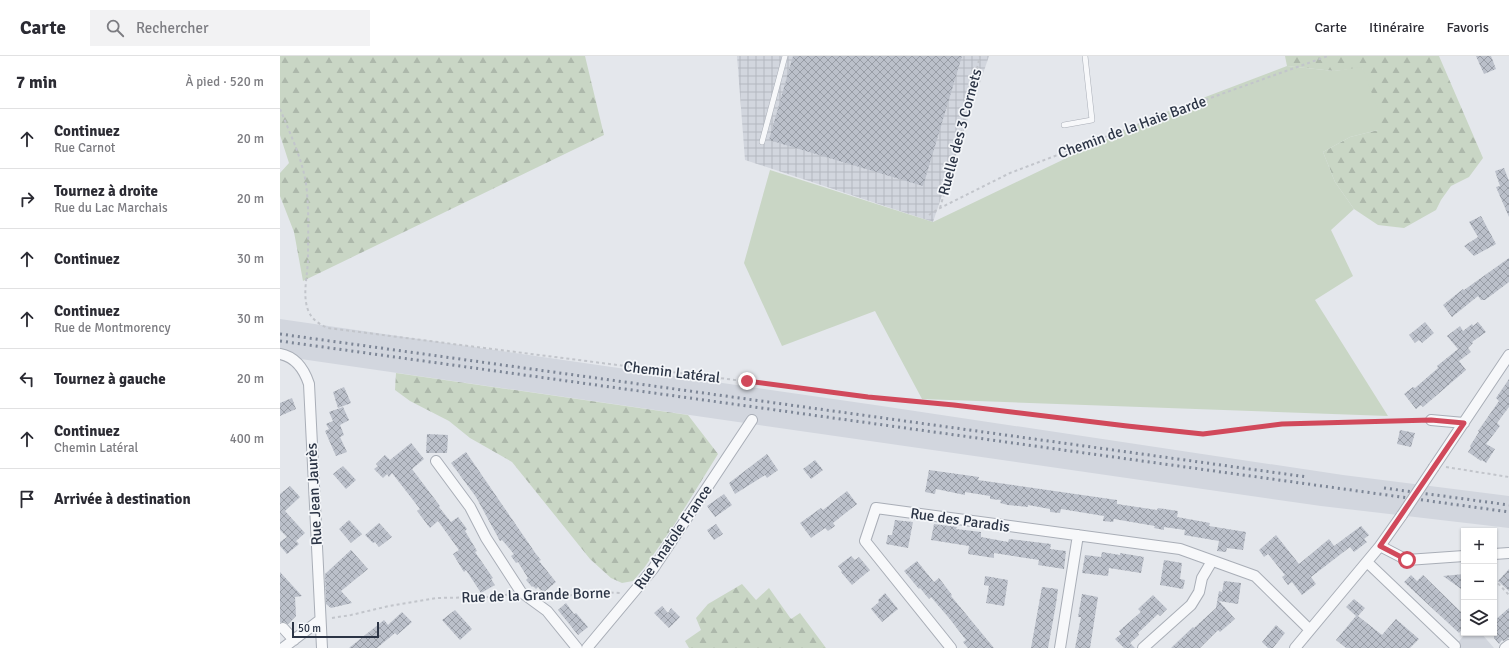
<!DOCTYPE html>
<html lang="fr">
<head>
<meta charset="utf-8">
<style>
	body { margin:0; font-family:Signika,sans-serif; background:#f2f2f3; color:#2b2b33 }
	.controls { position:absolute; right:12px; bottom:12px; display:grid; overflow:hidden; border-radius:0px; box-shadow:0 1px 3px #0004 }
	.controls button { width:36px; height:36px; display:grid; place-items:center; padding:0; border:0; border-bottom:1px solid #e1e1e2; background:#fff; color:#2b2b33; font:20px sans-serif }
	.scale { position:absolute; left:12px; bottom:10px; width:87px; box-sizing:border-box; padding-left:4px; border:2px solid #2b3445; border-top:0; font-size:11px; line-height:14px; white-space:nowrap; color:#2b3445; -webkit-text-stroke:3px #f4f6f9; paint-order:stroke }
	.stop { position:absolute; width:12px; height:12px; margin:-9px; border:3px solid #d1495b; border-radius:50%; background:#fff }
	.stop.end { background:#d1495b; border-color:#fff; box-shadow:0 1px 4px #0008 }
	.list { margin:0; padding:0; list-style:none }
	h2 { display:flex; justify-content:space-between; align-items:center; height:52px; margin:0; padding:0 16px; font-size:17px }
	h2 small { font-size:13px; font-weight:400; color:#7c7c81 }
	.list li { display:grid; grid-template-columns:26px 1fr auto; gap:12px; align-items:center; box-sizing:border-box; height:60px; padding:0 16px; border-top:1px solid #e1e1e2 }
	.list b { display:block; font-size:15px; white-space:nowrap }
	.list p { margin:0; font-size:13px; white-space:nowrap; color:#7c7c81 }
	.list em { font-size:13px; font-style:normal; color:#7c7c81 }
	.icon { flex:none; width:22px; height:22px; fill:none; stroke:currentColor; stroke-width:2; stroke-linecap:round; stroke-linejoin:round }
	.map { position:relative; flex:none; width:1229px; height:592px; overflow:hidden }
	header { display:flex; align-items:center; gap:24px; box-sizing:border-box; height:56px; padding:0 20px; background:#fff; border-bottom:1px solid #e1e1e2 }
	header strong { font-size:19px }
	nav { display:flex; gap:22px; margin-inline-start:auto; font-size:14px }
	.search { width:280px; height:36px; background:#f2f2f3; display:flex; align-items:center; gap:10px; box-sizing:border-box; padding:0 14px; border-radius:0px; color:#7c7c81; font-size:15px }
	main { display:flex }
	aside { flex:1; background:#fff }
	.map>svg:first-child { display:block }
	.built { fill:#d2d6de }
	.industrial { fill:url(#industrial-grid) }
	.forest { fill:url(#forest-firs) }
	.garden { fill:#c9d6c5 }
	.building { fill:url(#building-cross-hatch) }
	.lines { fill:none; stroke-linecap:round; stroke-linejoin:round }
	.lane-casing { stroke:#a9aeb7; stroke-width:6 }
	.street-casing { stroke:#a9aeb7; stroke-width:12 }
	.path { stroke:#c2c5cb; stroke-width:2; stroke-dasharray:3 3; stroke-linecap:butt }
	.lane { stroke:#f7f8fa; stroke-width:5 }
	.street { stroke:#f7f8fa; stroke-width:10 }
	.rail { stroke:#7d8696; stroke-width:3; stroke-dasharray:2 4; stroke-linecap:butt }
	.street-bridge-casing { stroke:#a9aeb7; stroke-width:12; stroke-linecap:butt }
	.street-bridge { stroke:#f7f8fa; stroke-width:10 }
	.route { stroke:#d1495b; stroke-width:5 }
	.labels { text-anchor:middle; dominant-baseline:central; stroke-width:3.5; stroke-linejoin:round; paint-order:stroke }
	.street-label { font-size:15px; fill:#2b3445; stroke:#f4f6f9 }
</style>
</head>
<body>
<header>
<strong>Carte</strong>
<div class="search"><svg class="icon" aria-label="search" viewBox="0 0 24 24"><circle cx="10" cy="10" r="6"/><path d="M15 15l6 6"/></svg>Rechercher</div>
<nav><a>Carte</a><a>Itinéraire</a><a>Favoris</a></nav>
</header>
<main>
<aside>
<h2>7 min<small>À pied · 520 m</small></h2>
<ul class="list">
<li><svg class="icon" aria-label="ahead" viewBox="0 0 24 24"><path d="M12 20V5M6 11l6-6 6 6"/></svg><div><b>Continuez</b><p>Rue Carnot</p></div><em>20 m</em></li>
<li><svg class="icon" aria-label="right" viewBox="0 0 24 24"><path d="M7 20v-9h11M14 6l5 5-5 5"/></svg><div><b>Tournez à droite</b><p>Rue du Lac Marchais</p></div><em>20 m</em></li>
<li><svg class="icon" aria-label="ahead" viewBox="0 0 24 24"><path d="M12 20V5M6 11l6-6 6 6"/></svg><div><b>Continuez</b></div><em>30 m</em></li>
<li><svg class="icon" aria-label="ahead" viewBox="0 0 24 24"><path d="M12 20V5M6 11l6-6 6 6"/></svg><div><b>Continuez</b><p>Rue de Montmorency</p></div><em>30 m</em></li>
<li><svg class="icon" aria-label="left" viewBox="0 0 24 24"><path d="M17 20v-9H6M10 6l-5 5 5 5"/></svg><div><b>Tournez à gauche</b></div><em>20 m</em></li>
<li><svg class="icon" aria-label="ahead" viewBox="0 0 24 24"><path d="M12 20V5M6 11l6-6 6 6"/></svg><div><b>Continuez</b><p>Chemin Latéral</p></div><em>400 m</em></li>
<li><svg class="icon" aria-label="arrive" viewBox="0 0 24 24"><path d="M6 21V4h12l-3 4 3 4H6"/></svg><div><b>Arrivée à destination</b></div></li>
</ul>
</aside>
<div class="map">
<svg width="1229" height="592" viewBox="0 0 1229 592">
	<defs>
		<pattern id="industrial-grid" width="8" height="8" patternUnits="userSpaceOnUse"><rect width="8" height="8" fill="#d2d6de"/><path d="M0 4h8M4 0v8" fill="none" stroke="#b4b8c0"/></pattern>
		<pattern id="forest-firs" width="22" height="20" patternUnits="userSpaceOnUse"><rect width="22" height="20" fill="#c9d6c5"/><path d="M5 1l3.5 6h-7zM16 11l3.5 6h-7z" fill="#adb8ab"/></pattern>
		<pattern id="building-cross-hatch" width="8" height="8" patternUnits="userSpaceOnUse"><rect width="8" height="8" fill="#bbc0ca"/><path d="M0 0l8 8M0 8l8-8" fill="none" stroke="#989da6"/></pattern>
	</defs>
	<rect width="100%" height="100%" fill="#e4e7ec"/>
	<path class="built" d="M 0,263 L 595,349 L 1063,419 L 1229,440 L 1229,472 L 1041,450 L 0,300 Z
		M 1186,577 L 1201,577 L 1214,592 L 1173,592 Z"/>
	<path class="industrial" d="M 457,0 L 709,0 L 653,166 L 465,104 Z"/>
	<path class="forest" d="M 0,0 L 305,0 L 324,79 L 23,225 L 14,176 L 0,140 L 0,117 L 9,107 L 0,79 Z
		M 1005,0 L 1159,0 L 1203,102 L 1189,121 L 1171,130 L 1161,144 L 1156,154 L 1124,172 L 1098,169 L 1074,153 L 1055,126 L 1043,96 L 1070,81 L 1098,74 L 1082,12 L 1054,15 L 1007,10 Z
		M 116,317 L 408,359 L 438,398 L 394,469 L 364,512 L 353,525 L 342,527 L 331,522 L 310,503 L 232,406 L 190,382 L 169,365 L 130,345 L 115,334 Z
		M 462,528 L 476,544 L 489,532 L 511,563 L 520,557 L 546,592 L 409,592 L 405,585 L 421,574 L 416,562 L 428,548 Z"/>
	<path class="garden" d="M 1007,10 L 1054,15 L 1082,11 L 1098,54 L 1098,74 L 1070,81 L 1043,96 L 1055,126 L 1074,153 L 1051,174 L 1073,220 L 1035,244 L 1108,360 L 642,343 L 595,255 L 502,290 L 464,207 L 490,114 L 653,166 L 870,62 Z"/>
	<path class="building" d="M 513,0 L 682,0 L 643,130 L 489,84 Z
		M 1196,0 L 1211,0 L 1216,13 L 1204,18 Z
		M 1224,112 L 1229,125 L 1229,161 L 1216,131 L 1220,130 L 1215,115 Z
		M 1201,160 L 1216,188 L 1194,200 L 1184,190 L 1198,181 L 1189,166 Z
		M 1229,202 L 1229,226 L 1205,244 L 1201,244 L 1198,240 L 1172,261 L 1163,249 L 1183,233 L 1184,234 Z
		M 1145,266 L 1154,277 L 1142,287 L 1139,284 L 1135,287 L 1129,279 Z
		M 1198,266 L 1206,276 L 1192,286 L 1193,287 L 1188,292 L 1191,296 L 1179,305 L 1186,314 L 1143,351 L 1141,349 L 1136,353 L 1124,338 L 1133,331 L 1135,332 L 1158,312 L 1157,310 L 1178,293 L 1167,280 L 1180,270 L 1183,275 L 1192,268 L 1193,270 Z
		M 1229,323 L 1229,351 L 1217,367 L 1220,370 L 1206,388 L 1215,393 L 1206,407 L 1202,404 L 1201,405 L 1188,396 L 1191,391 L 1190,390 L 1199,376 L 1198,375 L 1219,345 L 1216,342 Z
		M 64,331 L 71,347 L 58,352 L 53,336 Z
		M 12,342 L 16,353 L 0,360 L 0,347 Z
		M 63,351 L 69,364 L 60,369 L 64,379 L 60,381 L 67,396 L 56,400 L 45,375 L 49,373 L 46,368 L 53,365 L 49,356 Z
		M 1120,374 L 1135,377 L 1131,391 L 1117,388 Z
		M 147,378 L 168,379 L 167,397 L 146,397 Z
		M 131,387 L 144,403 L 132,413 L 160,450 L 159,451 L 171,466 L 178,461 L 187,473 L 185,475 L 197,495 L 195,496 L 213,522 L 211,523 L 215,529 L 201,537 L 186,514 L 184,516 L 173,498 L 179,494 L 158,465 L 150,472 L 137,455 L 140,453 L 112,417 L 109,421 L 107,418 L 103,422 L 94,413 L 98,410 L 96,408 L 105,399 L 110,404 Z
		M 186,396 L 256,498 L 261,504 L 259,505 L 276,526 L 263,537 L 258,531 L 256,533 L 253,530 L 252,531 L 246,524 L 248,522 L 238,506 L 236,507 L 231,500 L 234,498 L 222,484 L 220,485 L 196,441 L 171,407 Z
		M 487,398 L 498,414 L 487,422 L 485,419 L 455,438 L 449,427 Z
		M 535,404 L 543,414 L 531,423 L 523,413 Z
		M 63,410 L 76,424 L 66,433 L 53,418 Z
		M 649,414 L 699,421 L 698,424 L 837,444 L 837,448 L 877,454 L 878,452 L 898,455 L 897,461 L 930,467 L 929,470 L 966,476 L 963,494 L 947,492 L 946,496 L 937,495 L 939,485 L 904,479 L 905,474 L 884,471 L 884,474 L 874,472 L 875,470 L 834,463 L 833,466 L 823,465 L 824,460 L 781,453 L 780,457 L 770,456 L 770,453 L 748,449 L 748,451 L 728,449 L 720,447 L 721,444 L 710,443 L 710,440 L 685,436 L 685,439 L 656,433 L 655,438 L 645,436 Z
		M 10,430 L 20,441 L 5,455 L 25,477 L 16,485 L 19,488 L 7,498 L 0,490 L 0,486 L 7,481 L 0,474 L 0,438 Z
		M 567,435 L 577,448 L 553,467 L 555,470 L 548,475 L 545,472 L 531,482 L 520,467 L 541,452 L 543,454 Z
		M 444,438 L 452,449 L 435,461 L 427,450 Z
		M 69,464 L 82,478 L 71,487 L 59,473 Z
		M 615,464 L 633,466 L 628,492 L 606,488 L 608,479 L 612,479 Z
		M 99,467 L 112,481 L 99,491 L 95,486 L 93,487 L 85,479 Z
		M 436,468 L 443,478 L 434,484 L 427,474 Z
		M 654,468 L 677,471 L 676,473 L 701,476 L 701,481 L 728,486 L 729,483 L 771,488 L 770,493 L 786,495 L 784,513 L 758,509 L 759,504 L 714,497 L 714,502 L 688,498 L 689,490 L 651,484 Z
		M 1081,470 L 1089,479 L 1084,483 L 1087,486 L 1074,496 L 1070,491 L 1031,521 L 1036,528 L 1022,539 L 1012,526 L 1008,529 L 1002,521 L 1005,519 L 988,498 L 984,501 L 979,494 L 996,479 L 1019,508 L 1049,483 L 1054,490 Z
		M 71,494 L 88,513 L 61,535 L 72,547 L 51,552 L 46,548 L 45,518 Z
		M 822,496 L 840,499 L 840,497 L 864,501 L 861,517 L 829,512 L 828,520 L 802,517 L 805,499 L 821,501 Z
		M 571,500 L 575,504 L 579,501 L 590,514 L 572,529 L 561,516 L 562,515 L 558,510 Z
		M 884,504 L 902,507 L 900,523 L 905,524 L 903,533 L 880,529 Z
		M 637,505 L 654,526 L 659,522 L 672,539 L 671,540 L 714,592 L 688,592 L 683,586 L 686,584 L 669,562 L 651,541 L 649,543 L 640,532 L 639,533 L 624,515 Z
		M 1229,513 L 1229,535 L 1218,525 Z
		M 0,516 L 22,540 L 15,541 L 16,560 L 8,568 L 5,566 L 0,566 Z
		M 1184,518 L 1184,535 L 1163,520 Z
		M 1131,519 L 1137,525 L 1143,519 L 1184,559 L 1184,571 L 1179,577 L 1124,526 Z
		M 705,520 L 728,524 L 724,550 L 706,547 L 709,530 L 704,529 Z
		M 944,525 L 961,527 L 958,548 L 939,545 L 955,563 L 940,576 L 938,574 L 920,592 L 891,592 L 913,571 L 914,572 L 936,552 L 939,535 L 942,536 Z
		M 762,531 L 778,533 L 776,548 L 768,592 L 751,592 Z
		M 605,537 L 618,553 L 602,566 L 591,553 L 599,546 L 598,544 Z
		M 802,538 L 818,541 L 810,592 L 795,592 L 801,561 L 798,561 Z
		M 873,539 L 887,553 L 880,560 L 878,558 L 858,577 L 859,579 L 850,587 L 855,592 L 844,592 L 835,583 L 841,578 L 839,575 L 861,556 L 858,553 Z
		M 1074,543 L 1085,552 L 1078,560 L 1102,579 L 1116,563 L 1139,583 L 1130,592 L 1066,592 L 1056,584 L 1076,560 L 1066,551 Z
		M 286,547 L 294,558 L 296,557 L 308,571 L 298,579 L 278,554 Z
		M 382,550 L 388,557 L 391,552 L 400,561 L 389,572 L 374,557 Z
		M 1229,552 L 1229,582 L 1223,585 L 1222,584 L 1219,588 L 1214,582 L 1214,565 Z
		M 175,554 L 192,573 L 180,584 L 162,564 Z
		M 122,556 L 132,566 L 117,579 L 115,577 L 97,592 L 69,592 L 104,564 L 108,569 Z
		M 996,569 L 1005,577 L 993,592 L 988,592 L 982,586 Z"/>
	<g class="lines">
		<g class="lane-casing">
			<path id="lane" d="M 784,69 L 812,64 L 805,0
				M 482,86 L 505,0"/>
		</g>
		<g class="street-casing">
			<path id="street" d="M 0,298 C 16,301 24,313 29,328 L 42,592
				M 1151,364 L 1184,367
				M 156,405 L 190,451 L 206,482 L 241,536 L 267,555 L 297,592
				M 1154,411 L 1229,299
				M 1100,490 L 1127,504 L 1184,500
				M 1214,498 L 1229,497
				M 1087,506 L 1175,590
				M 3,572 L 14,584
				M 3,592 L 40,564
				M 307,592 L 373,513 L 472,364
				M 671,592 L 585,485 L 596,452 L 900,493 L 975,520 L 1030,574
				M 780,592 L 798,479
				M 863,592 L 911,549 L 919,536 L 922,522 L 932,505
				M 1015,592 L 1100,490 L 1122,459
				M 1225,592 L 1229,589"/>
		</g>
		<path class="path" d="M 0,53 C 11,80 25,108 27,137 C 29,158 28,181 28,202 C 28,218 22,238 28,254 C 32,264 39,268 48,272 L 588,341 L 923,377 L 1002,368 L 1140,364
			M 660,152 L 684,67 L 700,0
			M 649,159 L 660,152 L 730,117 L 891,56 L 1048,0
			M 1166,411 L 1229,421
			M 1214,523 L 1229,539
			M 265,540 L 277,541 L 316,536 L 340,537
			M 52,562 L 71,559 L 109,550 L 156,542 L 214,541 L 231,538"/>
		<use href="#lane" class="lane"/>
		<use href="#street" class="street"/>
		<path class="rail" d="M 0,278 L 1027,421
			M 0,285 L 1229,456
			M 1104,432 L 1229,449"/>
		<g class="street-bridge-casing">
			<path id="street-bridge" d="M 1122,459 L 1154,411"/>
		</g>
		<use href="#street-bridge" class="street-bridge"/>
	</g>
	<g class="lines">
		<path class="route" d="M 467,325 L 588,341 L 674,349 L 847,370 L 923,378 L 1002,368 L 1151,364 L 1184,367 L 1100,490 L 1127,504"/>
	</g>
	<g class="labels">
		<g class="street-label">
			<text transform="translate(852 71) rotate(-20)">Chemin de la Haie Barde</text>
			<text transform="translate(680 76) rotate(-75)">Ruelle des 3 Cornets</text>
			<text transform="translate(392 316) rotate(7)">Chemin Latéral</text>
			<text transform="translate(34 438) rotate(-93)">Rue Jean Jaurès</text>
			<text transform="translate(680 464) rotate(8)">Rue des Paradis</text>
			<text transform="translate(393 481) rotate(-55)">Rue Anatole France</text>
			<text transform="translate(256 539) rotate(-2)">Rue de la Grande Borne</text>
		</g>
	</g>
</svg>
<div class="controls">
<button>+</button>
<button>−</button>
<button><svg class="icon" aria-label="layers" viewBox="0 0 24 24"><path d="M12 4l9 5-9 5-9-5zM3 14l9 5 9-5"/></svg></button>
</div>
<div class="scale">50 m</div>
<div class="stop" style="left:1127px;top:504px"></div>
<div class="stop end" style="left:467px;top:325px"></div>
</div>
</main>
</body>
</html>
